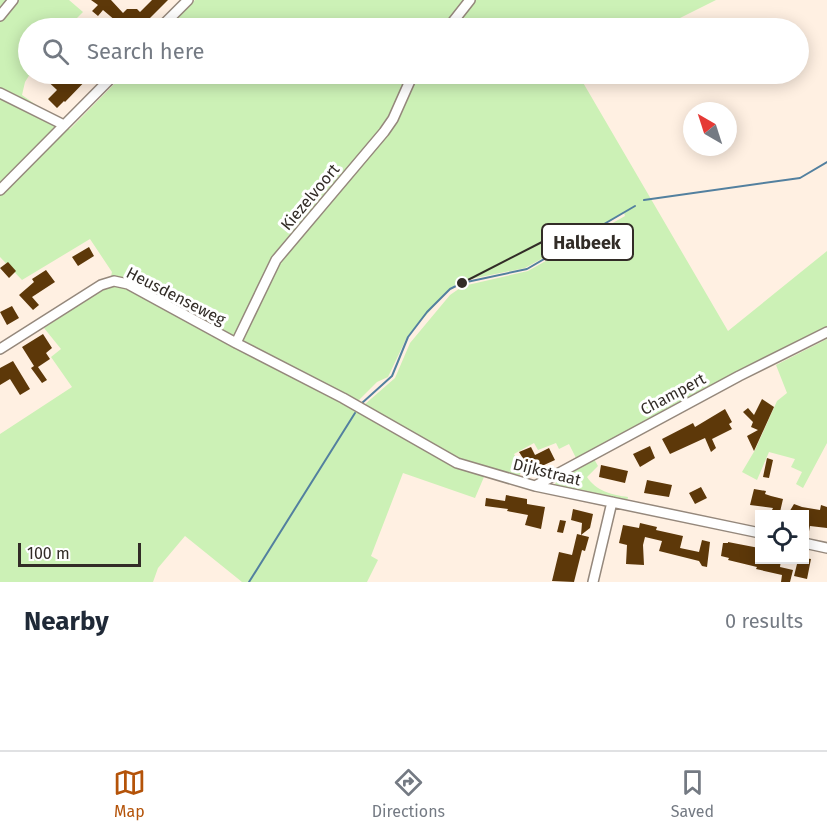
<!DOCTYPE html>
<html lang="en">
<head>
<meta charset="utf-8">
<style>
	body { margin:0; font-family:"Fira Sans",sans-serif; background:#f2f2f3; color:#1f2937 }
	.controls { position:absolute; right:18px; bottom:18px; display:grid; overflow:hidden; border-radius:0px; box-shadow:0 3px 15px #0003 }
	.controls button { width:54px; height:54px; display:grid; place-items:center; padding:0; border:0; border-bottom:2px solid #e0e1e3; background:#fff; color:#1f2937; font:30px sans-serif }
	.compass { position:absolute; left:683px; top:102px; width:54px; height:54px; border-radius:50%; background:#fff; box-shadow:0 3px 15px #0003; rotate:321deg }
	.scale { position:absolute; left:18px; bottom:15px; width:123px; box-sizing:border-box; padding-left:6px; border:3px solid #322c27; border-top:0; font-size:16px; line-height:21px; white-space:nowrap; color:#322c27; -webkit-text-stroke:4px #fff; paint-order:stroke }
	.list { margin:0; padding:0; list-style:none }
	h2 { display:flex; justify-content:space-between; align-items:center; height:78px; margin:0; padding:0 24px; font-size:26px }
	h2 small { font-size:20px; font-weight:400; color:#747a83 }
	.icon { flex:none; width:33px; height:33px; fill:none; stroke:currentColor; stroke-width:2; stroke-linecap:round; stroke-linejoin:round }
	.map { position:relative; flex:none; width:827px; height:582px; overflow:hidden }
	.search { position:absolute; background:#fff; box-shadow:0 3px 15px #0003; left:18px; right:18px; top:18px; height:66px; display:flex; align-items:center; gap:15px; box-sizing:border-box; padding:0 21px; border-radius:33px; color:#747a83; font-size:22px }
	.sheet { height:168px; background:#fff }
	nav { display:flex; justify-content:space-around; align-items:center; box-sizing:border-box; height:84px; border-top:2px solid #e0e1e3; background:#fff; font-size:16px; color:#747a83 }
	nav a { display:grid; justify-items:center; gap:3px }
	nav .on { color:#b45309 }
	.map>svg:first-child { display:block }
	.green { fill:#ccf1b6; fill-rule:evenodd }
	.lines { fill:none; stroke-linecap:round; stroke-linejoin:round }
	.stream { stroke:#53809f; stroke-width:2 }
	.building { fill:#5d3809 }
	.minor-casing { stroke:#95887c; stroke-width:12 }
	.minor { stroke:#fff; stroke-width:9 }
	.labels { text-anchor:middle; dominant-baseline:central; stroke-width:6; stroke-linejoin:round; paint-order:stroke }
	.street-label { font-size:16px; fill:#322c27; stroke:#fff }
	.leader { fill:none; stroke:#322c27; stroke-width:2 }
	.callout-dot { fill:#322c27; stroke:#fff; stroke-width:2 }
	.callout { fill:#fff; stroke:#322c27; stroke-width:2 }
	.callout-label { font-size:18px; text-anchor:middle; font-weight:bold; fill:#322c27 }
</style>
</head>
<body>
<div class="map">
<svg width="827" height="582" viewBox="0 0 827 582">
	<rect width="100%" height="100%" fill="#fff0e2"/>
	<path class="green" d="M 0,0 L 69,0 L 83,12 L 67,28 L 28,28 L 28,74 L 30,74 L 25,82 L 22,95 L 70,129 L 124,74 L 578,74 L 728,331 L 827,251 L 827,327 L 576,458 L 569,444 L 559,449 L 556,443 L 538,450 L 534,443 L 514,454 L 522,469 L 518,479 L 474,464 L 471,472 L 484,477 L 475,498 L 403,473 L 371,556 L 378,560 L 367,582 L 242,582 L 185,536 L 158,568 L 153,582 L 0,582 L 0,434 L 72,387 L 51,357 L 61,349 L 44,328 L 109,285 L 112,272 L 90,239 L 22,280 L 0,257 ZM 624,213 L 625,216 L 528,271 L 463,286 L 450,295 L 410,343 L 395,378 L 364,405 L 358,401 L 377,382 L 388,377 L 407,337 L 449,289 L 461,281 L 525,268 Z
		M 195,0 L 716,0 L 660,28 L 168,28 Z
		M 827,339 L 827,443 L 803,488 L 796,484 L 802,472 L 791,467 L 795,459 L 769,452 L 757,480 L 742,472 L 755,450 L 777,401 L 787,393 L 776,365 Z
		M 594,459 L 598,466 L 587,477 C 596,491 612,495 628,497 L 627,501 L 554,485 L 560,478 Z"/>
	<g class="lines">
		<path class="stream" d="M 644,200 L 800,178 L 827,162
			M 362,403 L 392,376 L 408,337 L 427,312 L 450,289 L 462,283 L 527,269 L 635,206
			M 249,582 L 355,413"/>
	</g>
	<path class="building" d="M 91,0 L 111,0 L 123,13 L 127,9 L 137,9 L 140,12 L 152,0 L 168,0 L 140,28 L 109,28 L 116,21 L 103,10 L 98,16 L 92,11 L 98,5 Z
		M 40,74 L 92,74 L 65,102 L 64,101 L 57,108 L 48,99 L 57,90 Z
		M 89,247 L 94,256 L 78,266 L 72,257 Z
		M 8,262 L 16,271 L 9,278 L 0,268 Z
		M 46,270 L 55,282 L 32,297 L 39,305 L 33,310 L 19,295 L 34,282 L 32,279 Z
		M 12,306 L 19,318 L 7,325 L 0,312 Z
		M 43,334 L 52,348 L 46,353 L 50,359 L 38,367 L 47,380 L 42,383 L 31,368 L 34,366 L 22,347 Z
		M 13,361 L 30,389 L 20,395 L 10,379 L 0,385 L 0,368 Z
		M 762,399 L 774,407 L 754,451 L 747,436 L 758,430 L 751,427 L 753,422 L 743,412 L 748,408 L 754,415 Z
		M 725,409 L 732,422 L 729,424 L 732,429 L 712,439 L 716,448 L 711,452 L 705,438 L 670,454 L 662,439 L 693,423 L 695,427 Z
		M 650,446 L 655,458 L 640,467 L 633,454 Z
		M 531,447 L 535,455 L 549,448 L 555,460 L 531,471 L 519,452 Z
		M 767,458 L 773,460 L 769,478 L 763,477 Z
		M 601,465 L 628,471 L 625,483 L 599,477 Z
		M 647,480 L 672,485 L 669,497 L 644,493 Z
		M 701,487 L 707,498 L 695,504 L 689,493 Z
		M 754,489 L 766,491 L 765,494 L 771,496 L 783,499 L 780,512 L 772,510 L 773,508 L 750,505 Z
		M 506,495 L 527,499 L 527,504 L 545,507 L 541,529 L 525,525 L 528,515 L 507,511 L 508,509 L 485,506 L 486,498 L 505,501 Z
		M 794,504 L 802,507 L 820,510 L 821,505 L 827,507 L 827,528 L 810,526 L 808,537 L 804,536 L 804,514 L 788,514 Z
		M 573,509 L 593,514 L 590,528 L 581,535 L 582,523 L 571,520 Z
		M 560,520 L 566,521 L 563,533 L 557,532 Z
		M 640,523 L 657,527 L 656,530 L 683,536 L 680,548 L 699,552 L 702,540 L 710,542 L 707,567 L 702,566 L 699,561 L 659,551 L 662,541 L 645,537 L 643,545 L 644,565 L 626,564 L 627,545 L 619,543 L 623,525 L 639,528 Z
		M 577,534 L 589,537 L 585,551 L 582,550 L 574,582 L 552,581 L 559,552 L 572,555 Z
		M 728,542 L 759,548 L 759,560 L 781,560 L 780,567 L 793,570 L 790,582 L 781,582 L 782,575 L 756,569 L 757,567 L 728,560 L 729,558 L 721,556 L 723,543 L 728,543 Z
		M 804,558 L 811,559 L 807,579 L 794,576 L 798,560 L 804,560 Z"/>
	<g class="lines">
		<g class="minor-casing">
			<path id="minor" d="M 0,16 L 13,0
				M 160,28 L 188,0
				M 448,28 L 470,0
				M 0,93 L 64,125
				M 0,190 L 115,74
				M 236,343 L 276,260 L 384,132 L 393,119 L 413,74
				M 0,349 L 101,285 L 114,281 L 128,284 L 236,343 L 343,398 L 457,463 L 535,486 L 760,533
				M 535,486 L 739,376 L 827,332
				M 804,543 L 827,548
				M 593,582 L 612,502"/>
		</g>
		<use href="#minor" class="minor"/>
	</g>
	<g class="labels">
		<g class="street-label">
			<text transform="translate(310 197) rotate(-50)">Kiezelvoort</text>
			<text transform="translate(176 296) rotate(27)">Heusdenseweg</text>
			<text transform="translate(673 394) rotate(-28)">Champert</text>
			<text transform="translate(547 472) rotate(14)">Dijkstraat</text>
		</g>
	</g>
	<path class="leader" d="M462 283L542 242"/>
	<circle class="callout-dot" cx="462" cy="283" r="6"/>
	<rect class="callout" x="542" y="224" width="91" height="36" rx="6"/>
	<g class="callout-label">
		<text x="587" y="249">Halbeek</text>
	</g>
</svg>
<div class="controls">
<button><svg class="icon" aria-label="locate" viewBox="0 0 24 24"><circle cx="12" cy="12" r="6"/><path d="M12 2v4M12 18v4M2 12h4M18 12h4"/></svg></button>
</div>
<svg class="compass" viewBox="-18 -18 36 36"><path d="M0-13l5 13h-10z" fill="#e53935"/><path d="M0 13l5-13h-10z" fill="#747a83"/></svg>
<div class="scale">100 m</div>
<div class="search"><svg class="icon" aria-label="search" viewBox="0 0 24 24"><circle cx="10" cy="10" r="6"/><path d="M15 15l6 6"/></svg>Search here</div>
</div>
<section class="sheet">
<h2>Nearby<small>0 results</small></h2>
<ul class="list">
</ul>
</section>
<nav>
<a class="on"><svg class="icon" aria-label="map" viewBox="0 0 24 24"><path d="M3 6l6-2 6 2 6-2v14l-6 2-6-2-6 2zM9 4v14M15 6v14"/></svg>Map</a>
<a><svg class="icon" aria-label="directions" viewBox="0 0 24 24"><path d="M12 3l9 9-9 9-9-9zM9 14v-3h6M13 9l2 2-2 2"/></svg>Directions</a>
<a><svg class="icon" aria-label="saved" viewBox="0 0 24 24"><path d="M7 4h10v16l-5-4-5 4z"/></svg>Saved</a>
</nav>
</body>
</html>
